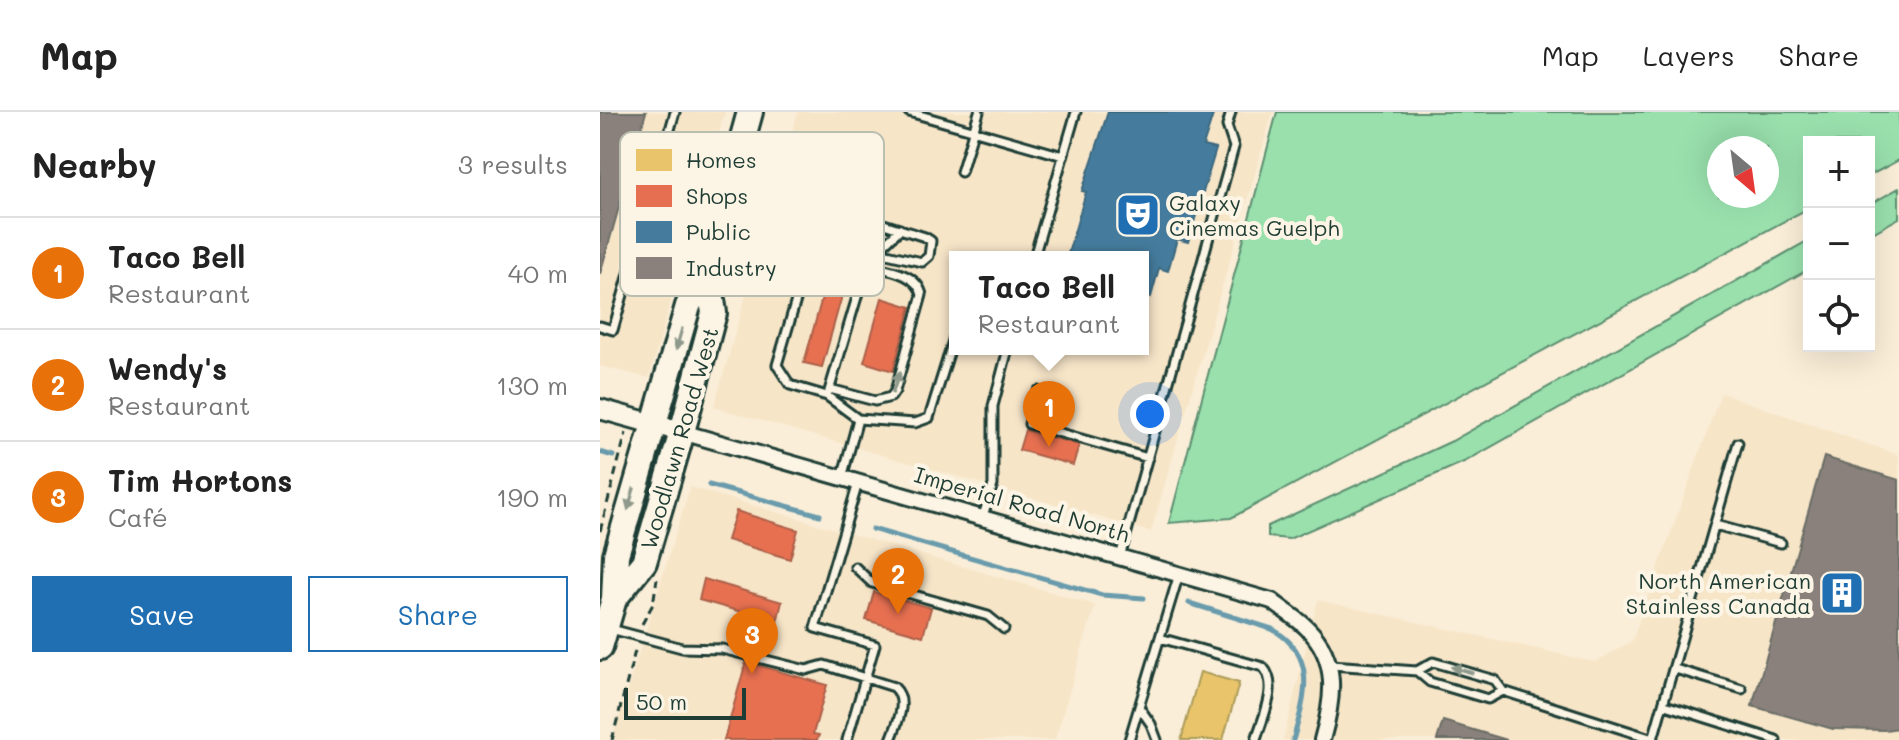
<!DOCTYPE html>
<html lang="en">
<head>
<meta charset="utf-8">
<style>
	body { margin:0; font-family:Mali,sans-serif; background:#f2f2f2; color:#222 }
	.controls { position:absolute; right:24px; top:24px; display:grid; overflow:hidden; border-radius:0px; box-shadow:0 8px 32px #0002 }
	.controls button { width:72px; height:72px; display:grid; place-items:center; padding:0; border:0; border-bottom:2px solid #e0e0e0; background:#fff; color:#222; font:40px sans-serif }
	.compass { position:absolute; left:1107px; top:24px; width:72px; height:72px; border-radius:50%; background:#fff; box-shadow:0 8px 32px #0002; rotate:151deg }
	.scale { position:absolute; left:24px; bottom:20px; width:122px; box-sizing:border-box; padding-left:8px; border:4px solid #1f3d34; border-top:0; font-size:22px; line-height:28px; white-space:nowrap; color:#1f3d34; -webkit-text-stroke:6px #fcf5e5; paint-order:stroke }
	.you { position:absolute; left:550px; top:302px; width:28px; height:28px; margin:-20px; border:6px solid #fff; border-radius:50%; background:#1a73e8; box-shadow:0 0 0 12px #1a73e833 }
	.badge { display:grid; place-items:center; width:52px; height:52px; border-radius:50%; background:#1f6fb2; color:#fff; font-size:26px; font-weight:700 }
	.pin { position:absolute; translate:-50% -66px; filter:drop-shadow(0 2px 4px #0008) }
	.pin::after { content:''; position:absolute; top:42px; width:28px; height:24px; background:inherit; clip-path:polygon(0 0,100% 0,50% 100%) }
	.popup { position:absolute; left:349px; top:139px; width:200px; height:104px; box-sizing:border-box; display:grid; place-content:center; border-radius:0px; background:#fff; filter:drop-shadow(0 2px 6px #0005); font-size:26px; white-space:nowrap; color:#767676 }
	.popup b { font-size:30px; color:#222 }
	.popup::after { content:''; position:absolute; left:50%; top:100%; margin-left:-16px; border:16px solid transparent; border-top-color:#fff }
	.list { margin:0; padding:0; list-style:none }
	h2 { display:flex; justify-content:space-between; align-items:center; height:104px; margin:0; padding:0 32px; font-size:34px }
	h2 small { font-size:26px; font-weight:400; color:#767676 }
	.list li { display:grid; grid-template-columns:52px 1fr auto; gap:24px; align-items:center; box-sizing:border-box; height:112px; padding:0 32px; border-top:2px solid #e0e0e0 }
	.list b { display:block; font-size:30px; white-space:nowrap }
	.list p { margin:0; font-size:26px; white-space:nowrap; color:#767676 }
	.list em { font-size:26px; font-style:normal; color:#767676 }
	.actions { display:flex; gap:16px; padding:24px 32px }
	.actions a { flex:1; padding:18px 0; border:2px solid #1f6fb2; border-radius:0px; text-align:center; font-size:28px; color:#1f6fb2 }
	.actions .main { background:#1f6fb2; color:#fff }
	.icon { flex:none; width:44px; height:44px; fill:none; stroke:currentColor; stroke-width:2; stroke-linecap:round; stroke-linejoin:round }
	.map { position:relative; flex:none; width:1299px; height:628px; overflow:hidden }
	header { display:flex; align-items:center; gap:48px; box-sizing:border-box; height:112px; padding:0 40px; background:#fff; border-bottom:2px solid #e0e0e0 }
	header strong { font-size:38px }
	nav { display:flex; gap:44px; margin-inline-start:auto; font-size:28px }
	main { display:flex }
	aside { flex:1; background:#fff }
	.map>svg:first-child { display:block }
	.built { fill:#f7e5c8; fill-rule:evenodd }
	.green { fill:#99e0ad; stroke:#5c8e70; stroke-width:2; fill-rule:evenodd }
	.homes { fill:#e9c46a; stroke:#ac9c5a; stroke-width:2 }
	.shops { fill:#e76f51; stroke:#ab6048; stroke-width:2 }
	.public { fill:#457b9d; stroke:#3a687e; stroke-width:2 }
	.industry { fill:#8a817c; stroke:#6a6d66; stroke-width:2 }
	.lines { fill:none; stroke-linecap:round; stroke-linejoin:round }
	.stream { stroke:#699bac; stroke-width:5 }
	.service-casing { stroke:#1f3d34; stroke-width:13 }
	.minor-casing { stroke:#1f3d34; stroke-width:20 }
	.tertiary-casing { stroke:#1f3d34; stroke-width:24 }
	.primary-casing { stroke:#1f3d34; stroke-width:30 }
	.path { stroke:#1f3d34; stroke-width:3; stroke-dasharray:8 6; stroke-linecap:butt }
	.service { stroke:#fcf5e5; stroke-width:7 }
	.minor { stroke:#fcf5e5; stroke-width:14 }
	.tertiary { stroke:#fcf5e5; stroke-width:18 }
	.primary { stroke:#fcf5e5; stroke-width:24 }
	.oneway { fill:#8e998c }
	.labels { text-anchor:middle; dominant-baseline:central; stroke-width:8; stroke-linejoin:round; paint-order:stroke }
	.poi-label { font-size:22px; fill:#1f3d34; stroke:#fcf5e5; text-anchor:start }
	.street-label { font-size:22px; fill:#1f3d34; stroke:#fcf5e5 }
	.key { fill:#fcf5e5; stroke:#babeb0; stroke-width:2 }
	.key-label { font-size:22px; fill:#1f3d34 }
</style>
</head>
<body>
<header>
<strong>Map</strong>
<nav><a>Map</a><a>Layers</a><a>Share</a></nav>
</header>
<main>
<aside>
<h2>Nearby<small>3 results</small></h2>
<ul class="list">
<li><span class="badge" style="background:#e8710a">1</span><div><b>Taco Bell</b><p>Restaurant</p></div><em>40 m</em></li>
<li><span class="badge" style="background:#e8710a">2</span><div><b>Wendy's</b><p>Restaurant</p></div><em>130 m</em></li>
<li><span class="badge" style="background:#e8710a">3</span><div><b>Tim Hortons</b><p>Café</p></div><em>190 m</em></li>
</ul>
<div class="actions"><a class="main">Save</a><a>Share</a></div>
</aside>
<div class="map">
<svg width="1299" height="628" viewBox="0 0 1299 628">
	<rect width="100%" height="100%" fill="#faeed8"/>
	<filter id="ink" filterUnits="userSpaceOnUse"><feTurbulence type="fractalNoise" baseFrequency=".0125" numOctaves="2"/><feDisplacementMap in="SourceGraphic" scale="16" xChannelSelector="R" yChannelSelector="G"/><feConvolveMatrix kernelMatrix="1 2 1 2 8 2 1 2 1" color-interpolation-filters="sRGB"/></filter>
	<g filter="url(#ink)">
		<path class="built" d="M 0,0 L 125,0 L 49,266 L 0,254 Z
			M 198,0 L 673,0 L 551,420 L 114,295 ZM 355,145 L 543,145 L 543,237 L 355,237 Z
			M 1121,281 L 1299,343 L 1299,628 L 683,628 L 718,488 L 995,550 L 1032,529 Z
			M 90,375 L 495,493 L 455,628 L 12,628 Z"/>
		<path class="green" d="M 677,0 L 1299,0 L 1299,48 L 1269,64 L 1269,30 L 1209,30 L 1209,96 L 631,406 L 569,411 ZM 1167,36 L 1167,84 L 1119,84 L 1119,36 Z
			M 1299,76 L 1299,106 L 1269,123 L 1269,93 Z
			M 1209,128 L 1209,157 L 866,349 L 689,427 L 668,425 L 668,414 L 852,329 Z"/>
		<path class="homes" d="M 600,560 L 639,571 L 623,628 L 581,628 Z"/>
		<path class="shops" d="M 238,86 L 274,96 L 269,116 L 232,106 Z
			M 230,157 L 248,162 L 222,255 L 204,251 Z
			M 282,186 L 311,195 L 293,259 L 264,250 Z
			M 425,318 L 479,333 L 473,353 L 419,338 Z
			M 136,399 L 198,418 L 190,447 L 127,428 Z
			M 104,467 L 182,490 L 177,510 L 99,488 Z
			M 274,480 L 331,496 L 323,524 L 266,508 Z
			M 146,550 L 227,573 L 213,622 L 219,623 L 217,628 L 124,628 Z"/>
		<path class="public" d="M 508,0 L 604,0 L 613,3 L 603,34 L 616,37 L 588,130 L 577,127 L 568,159 L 559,156 L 551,185 L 543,183 L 543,145 L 467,145 L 486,80 L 482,79 Z"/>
		<path class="industry" d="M 0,0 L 46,0 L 0,162 Z
			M 1224,345 L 1299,368 L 1299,616 L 1285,618 L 1233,617 L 1152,594 Z
			M 843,609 L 907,628 L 837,628 Z"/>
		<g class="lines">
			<path class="stream" d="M 0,340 L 13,344
				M 109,373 L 220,403
				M 272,417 L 502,483 L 544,486
				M 589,491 L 672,517 C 719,543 705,586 693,628"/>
			<g class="service-casing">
				<path id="service" d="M 309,0 L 463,44
					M 361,60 L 379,0
					M 51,85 L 119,104
					M 207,90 L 234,98
					M 271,108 L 325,125 L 331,129 L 329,144 L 322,150 L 278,140
					M 120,119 L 209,144 L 233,138 L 268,148
					M 192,140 L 215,62
					M 209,144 L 177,253 L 190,273 L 227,284 L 258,307 L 242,366
					M 434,145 L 476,0
					M 0,214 L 13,218 L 75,0
					M 230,277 L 275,289 L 291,285 L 295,279 L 322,183 C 317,160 286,158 267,153
					M 229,279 L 268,148 L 300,117
					M 438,279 L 429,312 L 548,346
					M 258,307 L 315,311 L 329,306 L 355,222
					M 382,407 L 393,373 L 393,294 L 408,237
					M 1115,413 L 1181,431
					M 520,445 L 634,35 L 627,14 L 631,0
					M 255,455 L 272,471 L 388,504 L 404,517
					M 11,517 L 82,536 L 122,537 L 206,558 L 224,553 L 294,575 C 309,589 297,611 291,628
					M 560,526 L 663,555 C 680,574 662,606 656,628
					M 731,553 L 817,559 L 833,550 L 895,568 L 903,579 L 1053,627 L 1138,331
					M 1075,557 L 1142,577
					M 817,559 L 830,570 L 888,587 L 903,579
					M 1065,593 L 1176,628
					M 539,595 L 551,612 L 557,628
					M 247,628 L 275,533 L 215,516 L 258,371
					M 529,628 L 579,462"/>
			</g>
			<g class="minor-casing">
				<path id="minor" d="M 82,320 L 672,489 C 683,498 697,506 707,516 C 740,548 733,589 722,628"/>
			</g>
			<g class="tertiary-casing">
				<path id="tertiary" d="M 0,297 L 82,320"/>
			</g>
			<g class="primary-casing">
				<path id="primary" d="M 14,487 L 44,450 L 82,320 L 114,201 L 107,155
					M 0,535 L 14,487 L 16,443 L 88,194 L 107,155 L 150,0"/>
			</g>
			<path class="path" d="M 0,419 L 26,321
				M 42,512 L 53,492 L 57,467
				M 12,628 L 36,535"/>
			<use href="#service" class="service"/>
			<use href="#minor" class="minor"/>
			<use href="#tertiary" class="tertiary"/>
			<use href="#primary" class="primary"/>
		</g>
		<defs><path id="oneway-solid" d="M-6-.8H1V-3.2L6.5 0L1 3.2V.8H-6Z" transform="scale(2)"/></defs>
		<g class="oneway">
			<use href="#oneway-solid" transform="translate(79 227) rotate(106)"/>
			<use href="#oneway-solid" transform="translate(296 271) rotate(-70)"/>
			<use href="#oneway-solid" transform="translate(31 387) rotate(106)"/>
			<use href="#oneway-solid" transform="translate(862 558) rotate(-164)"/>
		</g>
	</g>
	<defs>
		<g id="theatre-square" transform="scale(2.3)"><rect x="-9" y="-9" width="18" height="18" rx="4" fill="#1f6fb2" stroke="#fcf5e5"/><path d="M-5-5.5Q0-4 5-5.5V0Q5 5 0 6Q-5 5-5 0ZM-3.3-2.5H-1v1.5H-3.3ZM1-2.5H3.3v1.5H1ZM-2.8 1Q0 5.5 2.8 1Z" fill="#fff"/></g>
		<g id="building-square" transform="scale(2.3)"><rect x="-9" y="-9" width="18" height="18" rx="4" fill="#1f6fb2" stroke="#fcf5e5"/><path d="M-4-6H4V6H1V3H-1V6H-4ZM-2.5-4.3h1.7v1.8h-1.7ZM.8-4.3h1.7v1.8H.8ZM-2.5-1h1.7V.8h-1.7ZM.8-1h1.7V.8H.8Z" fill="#fff"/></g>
	</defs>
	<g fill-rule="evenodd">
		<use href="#theatre-square" x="538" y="103"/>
		<use href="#building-square" x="1242" y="481"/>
	</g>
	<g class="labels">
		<g class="poi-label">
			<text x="569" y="90">Galaxy<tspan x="569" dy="25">Cinemas Guelph</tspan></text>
			<text x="1211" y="468" text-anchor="end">North American<tspan x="1211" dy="25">Stainless Canada</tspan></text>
		</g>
		<g class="street-label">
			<text transform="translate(79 326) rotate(-74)">Woodlawn Road West</text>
			<text transform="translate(422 392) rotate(16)">Imperial Road North</text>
		</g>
	</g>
	<rect x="20" y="20" width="264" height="164" rx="12" class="key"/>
	<rect x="36" y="37" width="36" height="22" fill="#e9c46a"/>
	<rect x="36" y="73" width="36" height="22" fill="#e76f51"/>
	<rect x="36" y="109" width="36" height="22" fill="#457b9d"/>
	<rect x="36" y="145" width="36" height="22" fill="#8a817c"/>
	<g class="key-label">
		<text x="86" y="56">Homes</text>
		<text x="86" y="92">Shops</text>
		<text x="86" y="128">Public</text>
		<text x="86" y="164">Industry</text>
	</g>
</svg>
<div class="controls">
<button>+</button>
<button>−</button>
<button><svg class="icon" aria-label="locate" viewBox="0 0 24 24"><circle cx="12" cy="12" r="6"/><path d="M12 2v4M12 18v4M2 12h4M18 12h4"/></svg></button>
</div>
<svg class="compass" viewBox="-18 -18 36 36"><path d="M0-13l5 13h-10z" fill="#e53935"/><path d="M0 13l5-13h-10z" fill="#767676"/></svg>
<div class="scale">50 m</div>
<div class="you"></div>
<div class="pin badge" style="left:449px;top:335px;background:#e8710a">1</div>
<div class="popup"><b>Taco Bell</b>Restaurant</div>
<div class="pin badge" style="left:298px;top:502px;background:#e8710a">2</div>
<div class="pin badge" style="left:152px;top:562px;background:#e8710a">3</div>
</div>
</main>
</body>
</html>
